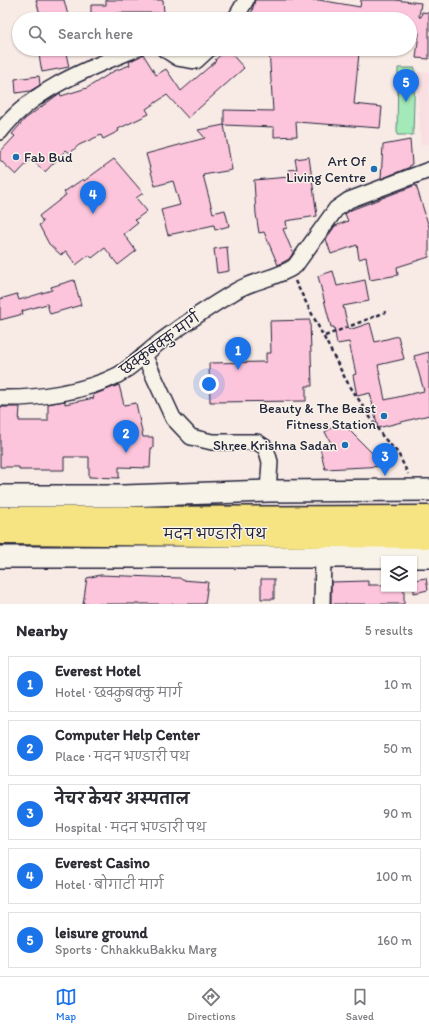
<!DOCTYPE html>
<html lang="en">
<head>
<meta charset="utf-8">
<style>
	body { margin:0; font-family:Itim,"Playpen Sans Deva",sans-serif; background:#f7f7f7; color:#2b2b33 }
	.controls { position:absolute; right:12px; bottom:12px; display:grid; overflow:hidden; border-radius:0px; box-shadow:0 1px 3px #0004 }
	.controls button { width:36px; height:36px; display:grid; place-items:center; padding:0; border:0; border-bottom:1px solid #e1e1e2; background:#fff; color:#2b2b33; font:20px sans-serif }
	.you { position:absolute; left:209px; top:384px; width:14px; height:14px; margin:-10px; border:3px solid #fff; border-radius:50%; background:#1a73e8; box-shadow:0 0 0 6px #1a73e833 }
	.badge { display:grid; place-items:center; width:26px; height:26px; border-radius:50%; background:#1a73e8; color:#fff; font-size:13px; font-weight:700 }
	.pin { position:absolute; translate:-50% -33px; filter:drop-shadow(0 1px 2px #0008) }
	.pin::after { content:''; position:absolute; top:21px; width:14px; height:12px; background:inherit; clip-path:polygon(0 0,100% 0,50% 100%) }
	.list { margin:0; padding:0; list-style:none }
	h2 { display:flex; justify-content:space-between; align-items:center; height:52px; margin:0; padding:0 16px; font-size:17px }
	h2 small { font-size:13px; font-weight:400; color:#7c7c81 }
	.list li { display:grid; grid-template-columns:26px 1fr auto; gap:12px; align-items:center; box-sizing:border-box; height:56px; margin:0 8px 8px; padding:0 8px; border:1px solid #e1e1e2; border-radius:0px }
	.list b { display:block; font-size:15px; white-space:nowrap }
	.list p { margin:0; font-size:13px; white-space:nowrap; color:#7c7c81 }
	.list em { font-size:13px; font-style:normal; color:#7c7c81 }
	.icon { flex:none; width:22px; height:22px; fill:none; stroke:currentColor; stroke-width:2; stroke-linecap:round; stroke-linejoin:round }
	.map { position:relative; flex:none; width:429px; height:604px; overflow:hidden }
	.search { position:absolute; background:#fff; box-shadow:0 1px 3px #0004; left:12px; right:12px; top:12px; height:44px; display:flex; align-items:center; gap:10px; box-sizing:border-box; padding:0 14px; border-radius:22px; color:#7c7c81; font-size:15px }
	.sheet { height:372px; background:#fff }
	nav { display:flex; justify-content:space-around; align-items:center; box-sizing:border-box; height:56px; border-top:1px solid #e1e1e2; background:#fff; font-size:11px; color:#7c7c81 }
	nav a { display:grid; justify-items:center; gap:2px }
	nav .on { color:#1a73e8 }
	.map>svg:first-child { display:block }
	.built { fill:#fadfe2 }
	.green { fill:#a3eab8; stroke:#62867a }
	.building { fill:#fdc5db; stroke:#22223b }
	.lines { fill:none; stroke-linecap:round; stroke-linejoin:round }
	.street-casing { stroke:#22223b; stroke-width:18 }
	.secondary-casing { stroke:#22223b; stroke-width:24 }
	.highway-casing { stroke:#22223b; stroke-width:25 }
	.path { stroke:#22223b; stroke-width:2.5; stroke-dasharray:4 3; stroke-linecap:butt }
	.street { stroke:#f7f3e8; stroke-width:15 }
	.secondary { stroke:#f7f3e8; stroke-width:21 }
	.highway { stroke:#f6e381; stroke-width:22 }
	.poi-dot { fill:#1f6fb2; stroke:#f7f3e8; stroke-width:1.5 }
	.labels { text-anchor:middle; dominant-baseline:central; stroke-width:3; stroke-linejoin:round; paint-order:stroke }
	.poi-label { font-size:14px; fill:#22223b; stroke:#f7f3e8; text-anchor:end }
	.street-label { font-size:14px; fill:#22223b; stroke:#f7f3e8 }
</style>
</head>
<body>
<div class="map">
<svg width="429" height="604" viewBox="0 0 429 604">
	<rect width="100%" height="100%" fill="#f8eae5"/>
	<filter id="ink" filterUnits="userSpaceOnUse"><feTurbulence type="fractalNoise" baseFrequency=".025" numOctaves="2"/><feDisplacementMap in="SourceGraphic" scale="8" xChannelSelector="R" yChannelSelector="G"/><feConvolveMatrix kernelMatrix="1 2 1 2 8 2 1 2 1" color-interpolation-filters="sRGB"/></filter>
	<g filter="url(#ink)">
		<path class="built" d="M 416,72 L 429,72 L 429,144 L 421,145 Z"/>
		<path class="green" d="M 398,68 L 415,68 L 413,135 L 397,135 Z
			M 0,542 L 118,543 L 118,548 L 0,547 Z"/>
		<path class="building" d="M 36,0 L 64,0 L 69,19 L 57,19 L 56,14 L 41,18 Z
			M 106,0 L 163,0 L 164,13 L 118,13 L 118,19 L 91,19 L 91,5 L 106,5 Z
			M 255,0 L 319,0 L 360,7 L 361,0 L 395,0 L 421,3 L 419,17 L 421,17 L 422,12 L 429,13 L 429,59 L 416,58 L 419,33 L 410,32 L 410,19 L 315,19 L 304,17 L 303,19 L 266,19 L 251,15 Z
			M 38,49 L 65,49 L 69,67 L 42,72 Z
			M 227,49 L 244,68 L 188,118 L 167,95 L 146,109 L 149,114 L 118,129 L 119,131 L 103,139 L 101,135 L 79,145 L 70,153 L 66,150 L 45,172 L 31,159 L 16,175 L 0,160 L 0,152 L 15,136 L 12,134 L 25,119 L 60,93 L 61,96 L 87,88 L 114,71 L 130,65 L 129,62 L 143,54 L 156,75 L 166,69 L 181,91 L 216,61 L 215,60 Z
			M 269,49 L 342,49 L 342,50 L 359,53 L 354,104 L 382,107 L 380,128 L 296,122 L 297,136 L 274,137 L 274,127 L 224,125 L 224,110 L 273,111 Z
			M 39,76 L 40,85 L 30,91 L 16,93 L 15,79 Z
			M 224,125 L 232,170 L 203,175 L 213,213 L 225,210 L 229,226 L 215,230 L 214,225 L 168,235 L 161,210 L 180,205 L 173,181 L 155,186 L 146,154 L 205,138 L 198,130 Z
			M 410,140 L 412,164 L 410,165 L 410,167 L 381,179 L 383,145 Z
			M 309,157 L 317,216 L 286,221 L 287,228 L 283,229 L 293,253 L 289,259 L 278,265 L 264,232 L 259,233 L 256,214 L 254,180 L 289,177 L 288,170 L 297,169 L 295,159 Z
			M 114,159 L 143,193 L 136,198 L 147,211 L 135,220 L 138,223 L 124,234 L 136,251 L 118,265 L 105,248 L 92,258 L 89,255 L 76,265 L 66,251 L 61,255 L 49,244 L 39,225 L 43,222 L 39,216 L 66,195 L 64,192 L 83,179 L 84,181 Z
			M 416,185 L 429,227 L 429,257 L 397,267 L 398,275 L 370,280 L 366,257 L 359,259 L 357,245 L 331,254 L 326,239 L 335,226 L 348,221 L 345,214 L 351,210 Z
			M 227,247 L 229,271 L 217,273 L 214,249 Z
			M 333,271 L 337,286 L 365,280 L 369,301 L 343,306 L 349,330 L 370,323 L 375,342 L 398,336 L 404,359 L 378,365 L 385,400 L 424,391 L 414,356 L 429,352 L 429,415 L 378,428 L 370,393 L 357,396 L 353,375 L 356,374 L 349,342 L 337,344 L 334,327 L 331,327 L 318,276 Z
			M 74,280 L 81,305 L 50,314 L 47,304 L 22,311 L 23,314 L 0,320 L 0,299 L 17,294 L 19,300 L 52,290 L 51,287 Z
			M 310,320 L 312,386 L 306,386 L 306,401 L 210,402 L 209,363 L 266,362 L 266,353 L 271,353 L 270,321 Z
			M 119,385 L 124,405 L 136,403 L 143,437 L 153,437 L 153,448 L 151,448 L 150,468 L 119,467 L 119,478 L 89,477 L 89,457 L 64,457 L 64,470 L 19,470 L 19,467 L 0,467 L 0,407 L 20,407 L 19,421 L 48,421 L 48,404 L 65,401 L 65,404 L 94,398 L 93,395 Z
			M 341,422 L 385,466 L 325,469 L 320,448 L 331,443 L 325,432 Z
			M 100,575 L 180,578 L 182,580 L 208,582 L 205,604 L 83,604 L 87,578 Z
			M 426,578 L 428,590 L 414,593 L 414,580 Z
			M 261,579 L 274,579 L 274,599 L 261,599 Z
			M 368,581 L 368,585 L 384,585 L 384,589 L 404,589 L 404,604 L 331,604 L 331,582 Z"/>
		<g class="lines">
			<g class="street-casing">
				<path id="street" d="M 235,19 L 246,0
					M 164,49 L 178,58 L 196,61 L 209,49
					M 0,132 C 33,89 87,69 136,49
					M 144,355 L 173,418 L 191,437 L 212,442 L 257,442 L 266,448 L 270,462 L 268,491
					M 0,398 C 36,399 85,392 118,375 C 134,366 147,352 161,341 C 184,324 209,307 234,292 C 252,280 277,279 295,266 L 336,209 L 349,200 L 429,170
					M 322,604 L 323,557"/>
			</g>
			<g class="secondary-casing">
				<path id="secondary" d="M 0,496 L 124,496 L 268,491 L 429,490
					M 0,557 L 429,557"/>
			</g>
			<g class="highway-casing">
				<path id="highway" d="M 0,518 L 429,517
					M 0,533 L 429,537"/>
			</g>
			<path class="path" d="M 295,281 L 346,380 L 383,437 L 398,453 L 408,474
				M 325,336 L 386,312"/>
			<use href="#street" class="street"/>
			<use href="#secondary" class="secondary"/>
			<use href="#highway" class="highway"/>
		</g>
	</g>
	<g class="poi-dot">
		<circle cx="16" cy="157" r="4"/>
		<circle cx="374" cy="169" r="4"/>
		<circle cx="384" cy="416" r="4"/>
		<circle cx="345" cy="445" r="4"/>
	</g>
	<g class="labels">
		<g class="poi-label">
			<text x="24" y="157" text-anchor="start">Fab Bud</text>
			<text x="366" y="161">Art Of<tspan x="366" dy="16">Living Centre</tspan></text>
			<text x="376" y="408">Beauty &amp; The Beast<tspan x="376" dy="16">Fitness Station</tspan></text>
			<text x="337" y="445">Shree Krishna Sadan</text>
		</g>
		<g class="street-label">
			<text transform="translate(160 344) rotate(-36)">छक्कुबक्कु मार्ग</text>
			<text x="215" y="534">मदन भण्डारी पथ</text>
		</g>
	</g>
</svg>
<div class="controls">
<button><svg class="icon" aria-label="layers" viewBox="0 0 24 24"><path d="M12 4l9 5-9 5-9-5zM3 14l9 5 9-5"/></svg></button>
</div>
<div class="you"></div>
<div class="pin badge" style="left:238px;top:370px">1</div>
<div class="pin badge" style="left:126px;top:453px">2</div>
<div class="pin badge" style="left:385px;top:476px">3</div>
<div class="pin badge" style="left:93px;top:214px">4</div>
<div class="pin badge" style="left:406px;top:102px">5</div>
<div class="search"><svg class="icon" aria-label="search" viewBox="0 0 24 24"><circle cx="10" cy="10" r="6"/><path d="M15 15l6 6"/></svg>Search here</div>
</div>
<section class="sheet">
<h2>Nearby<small>5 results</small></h2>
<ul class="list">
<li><span class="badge">1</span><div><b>Everest Hotel</b><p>Hotel · छक्कुबक्कु मार्ग</p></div><em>10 m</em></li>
<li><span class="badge">2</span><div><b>Computer Help Center</b><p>Place · मदन भण्डारी पथ</p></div><em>50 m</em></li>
<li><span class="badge">3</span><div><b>नेचर केयर अस्पताल</b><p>Hospital · मदन भण्डारी पथ</p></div><em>90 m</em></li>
<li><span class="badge">4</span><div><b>Everest Casino</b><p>Hotel · बोगाटी मार्ग</p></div><em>100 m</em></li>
<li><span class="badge">5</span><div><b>leisure ground</b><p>Sports · ChhakkuBakku Marg</p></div><em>160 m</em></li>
</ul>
</section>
<nav>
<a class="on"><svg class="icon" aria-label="map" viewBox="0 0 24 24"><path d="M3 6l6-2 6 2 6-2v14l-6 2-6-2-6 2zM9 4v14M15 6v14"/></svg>Map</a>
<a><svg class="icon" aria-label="directions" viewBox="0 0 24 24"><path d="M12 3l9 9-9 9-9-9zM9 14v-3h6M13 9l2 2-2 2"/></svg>Directions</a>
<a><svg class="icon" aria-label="saved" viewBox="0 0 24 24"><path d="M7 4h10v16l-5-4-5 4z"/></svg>Saved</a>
</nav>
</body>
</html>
